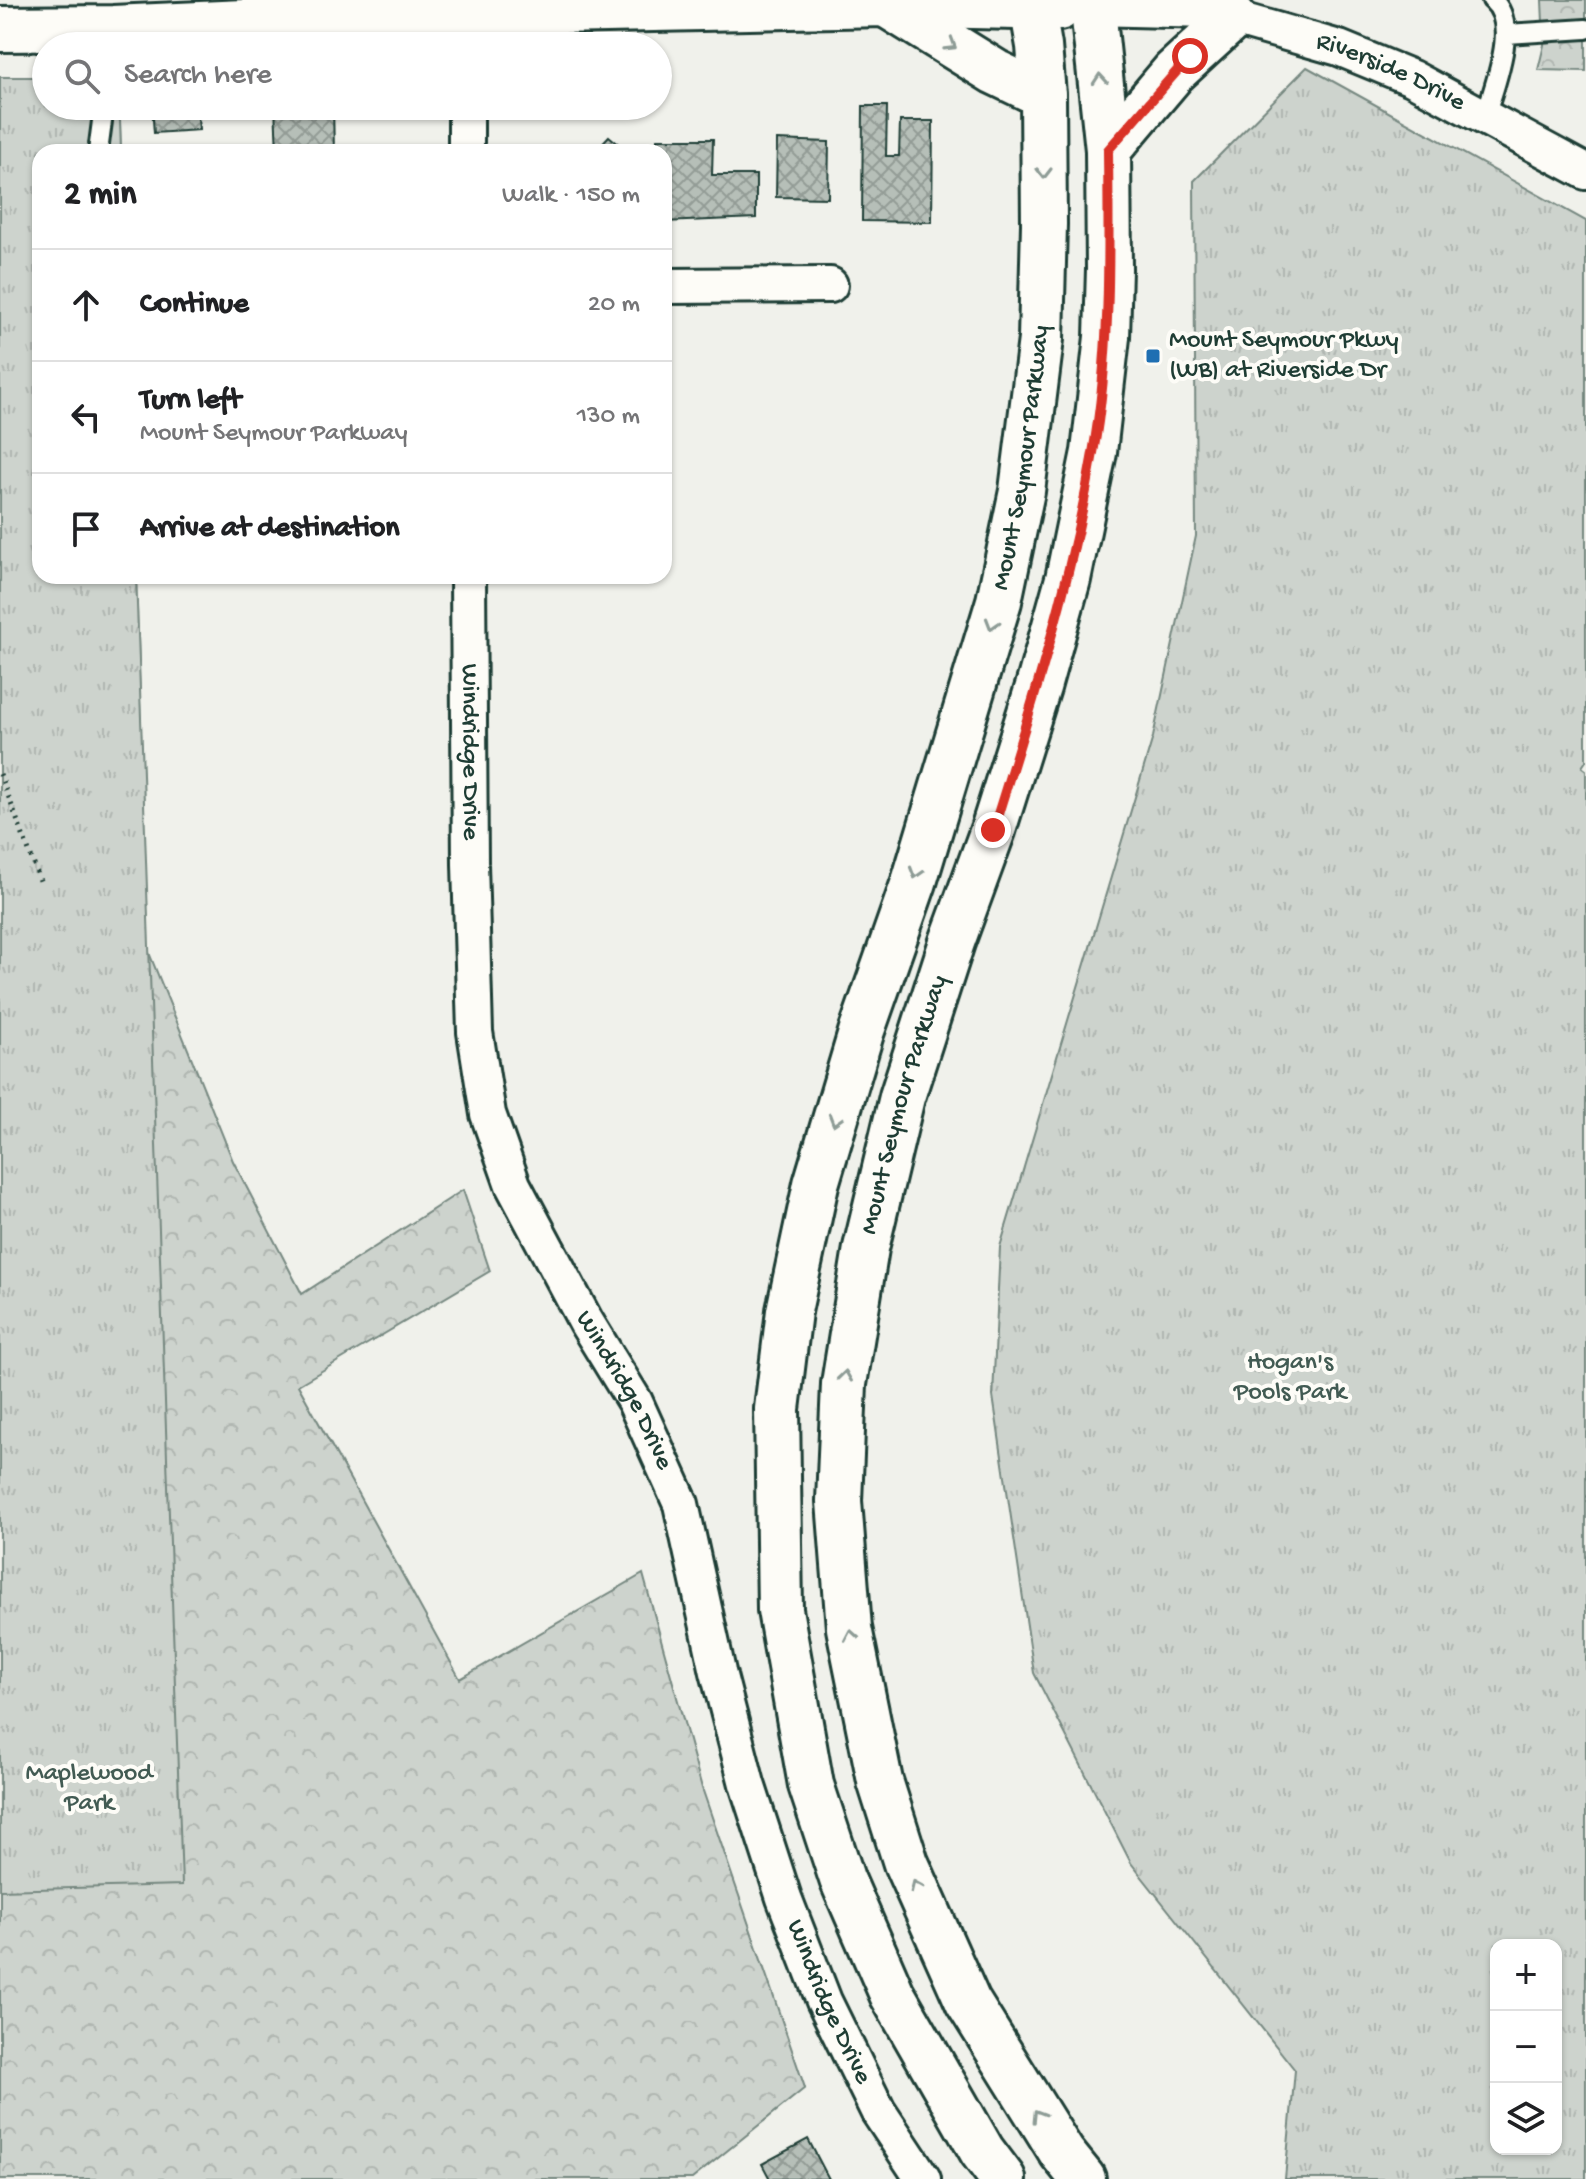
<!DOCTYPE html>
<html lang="en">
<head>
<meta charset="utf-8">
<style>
	body { margin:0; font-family:"Gochi Hand",sans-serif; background:#f2f2f2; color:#202124 }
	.controls { position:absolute; right:24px; bottom:24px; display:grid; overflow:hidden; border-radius:16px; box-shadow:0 2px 6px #0004 }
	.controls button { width:72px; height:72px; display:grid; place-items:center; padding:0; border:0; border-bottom:2px solid #e0e0e0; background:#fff; color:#202124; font:40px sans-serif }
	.stop { position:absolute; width:24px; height:24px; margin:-18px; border:6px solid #d93025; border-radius:50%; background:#fff }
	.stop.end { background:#d93025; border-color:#fff; box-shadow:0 2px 8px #0008 }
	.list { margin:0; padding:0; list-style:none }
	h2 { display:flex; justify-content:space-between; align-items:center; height:104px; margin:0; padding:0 32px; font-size:34px }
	h2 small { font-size:26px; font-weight:400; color:#757577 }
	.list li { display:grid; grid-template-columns:52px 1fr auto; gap:24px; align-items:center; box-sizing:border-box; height:112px; padding:0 32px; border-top:2px solid #e0e0e0 }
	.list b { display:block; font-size:30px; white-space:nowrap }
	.list p { margin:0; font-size:26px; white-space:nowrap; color:#757577 }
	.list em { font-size:26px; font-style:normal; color:#757577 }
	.icon { flex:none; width:44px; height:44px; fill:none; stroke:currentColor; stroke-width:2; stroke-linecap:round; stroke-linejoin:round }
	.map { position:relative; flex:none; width:1586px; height:2179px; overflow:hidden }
	.search { position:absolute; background:#fff; box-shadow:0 2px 6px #0004; left:32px; top:32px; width:640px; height:88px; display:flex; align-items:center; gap:20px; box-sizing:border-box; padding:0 28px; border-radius:44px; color:#757577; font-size:30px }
	.panel { position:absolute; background:#fff; box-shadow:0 2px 6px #0004; left:32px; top:144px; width:640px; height:440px; border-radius:24px }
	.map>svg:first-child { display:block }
	.forest { fill:url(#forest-crowns); stroke:#768880; stroke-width:2 }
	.park { fill:url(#park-tufts); stroke:#768880; stroke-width:2; fill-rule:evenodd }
	.building { fill:url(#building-cross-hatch); stroke:#1f3d34; stroke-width:2 }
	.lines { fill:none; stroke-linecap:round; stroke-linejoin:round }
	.service-casing { stroke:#1f3d34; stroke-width:24 }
	.minor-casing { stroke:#1f3d34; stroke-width:40 }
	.secondary-casing { stroke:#1f3d34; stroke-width:50 }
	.path { stroke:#1f3d34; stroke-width:5; stroke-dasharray:2 6; stroke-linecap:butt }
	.service { stroke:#fdfcf7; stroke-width:18 }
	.minor { stroke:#fdfcf7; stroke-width:34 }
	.secondary { stroke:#fdfcf7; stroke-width:44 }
	.oneway { stroke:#8e9c96 }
	.route { stroke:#d93025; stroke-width:10 }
	.poi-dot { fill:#1f6fb2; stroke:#fdfcf7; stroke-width:3 }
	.labels { text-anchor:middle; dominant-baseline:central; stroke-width:8; stroke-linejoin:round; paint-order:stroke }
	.street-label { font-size:26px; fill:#1f3d34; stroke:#fdfcf7 }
	.poi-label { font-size:26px; fill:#1f3d34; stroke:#fdfcf7; text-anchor:start }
	.park-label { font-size:26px; fill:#425b53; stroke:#fdfcf7 }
</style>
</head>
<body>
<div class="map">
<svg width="1586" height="2179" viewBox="0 0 1586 2179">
	<defs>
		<pattern id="forest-crowns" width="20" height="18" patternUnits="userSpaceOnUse" patternTransform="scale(2)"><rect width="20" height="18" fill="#cdd3cd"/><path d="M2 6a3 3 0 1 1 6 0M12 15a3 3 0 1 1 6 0" fill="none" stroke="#b0b6b1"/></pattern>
		<pattern id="park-tufts" width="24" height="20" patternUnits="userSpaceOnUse" patternTransform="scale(2)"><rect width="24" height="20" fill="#cdd3cd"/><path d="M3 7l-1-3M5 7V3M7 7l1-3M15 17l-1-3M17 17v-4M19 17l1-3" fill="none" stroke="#b0b6b1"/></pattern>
		<pattern id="building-cross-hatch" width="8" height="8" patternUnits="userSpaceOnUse" patternTransform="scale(2)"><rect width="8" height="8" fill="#b6bfb8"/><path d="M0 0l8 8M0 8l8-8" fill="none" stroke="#939c96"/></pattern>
	</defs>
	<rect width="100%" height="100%" fill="#f0f1eb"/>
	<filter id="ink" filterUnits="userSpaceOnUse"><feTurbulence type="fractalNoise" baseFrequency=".0125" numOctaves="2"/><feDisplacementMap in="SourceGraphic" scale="16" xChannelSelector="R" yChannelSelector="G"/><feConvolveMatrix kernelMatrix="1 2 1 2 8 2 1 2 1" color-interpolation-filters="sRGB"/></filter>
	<g filter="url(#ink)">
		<path class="forest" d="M 1542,0 L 1586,0 L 1586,71 L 1538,70 L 1544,45 Z
			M 0,77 L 46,77 L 46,106 L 120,121 L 121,152 L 40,152 L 40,576 L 136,576 L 148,950 L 233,1161 L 302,1294 L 463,1190 L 490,1271 L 298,1385 L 460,1679 L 643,1574 L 702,1788 L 805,2088 L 692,2179 L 0,2179 Z"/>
		<path class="park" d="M 1307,67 L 1586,221 L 1586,761 L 1582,767 L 1586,770 L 1586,2179 L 1285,2179 L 1295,2070 L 1131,1863 L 1034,1673 L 993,1396 L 1000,1247 L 1153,737 L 1196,536 L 1194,181 ZM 1496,1945 L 1556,1945 L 1556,2149 L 1496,2149 Z
			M 0,77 L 46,77 L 46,106 L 110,106 L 120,121 L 121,152 L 40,152 L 40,576 L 136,576 L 182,1885 L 0,1890 Z"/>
		<path class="building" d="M 152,106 L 197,106 L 199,130 L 154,133 Z
			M 275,106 L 333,106 L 334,152 L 277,152 Z
			M 863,106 L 887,106 L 886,156 L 899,156 L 900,121 L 933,121 L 932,222 L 862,221 Z
			M 609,136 L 628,152 L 594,152 Z
			M 657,139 L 713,139 L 712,175 L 756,175 L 756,218 L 664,222 L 664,152 L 657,152 Z
			M 777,140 L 829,142 L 828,198 L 776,197 Z
			M 808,2139 L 829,2179 L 770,2179 L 762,2164 Z"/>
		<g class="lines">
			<g class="service-casing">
				<path id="service" d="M 1506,34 L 1586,29
					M 1485,118 C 1493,87 1521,24 1492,0
					M 98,152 L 104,106"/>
			</g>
			<g class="minor-casing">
				<g id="minor">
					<path d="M 461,0 L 466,15 L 466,46"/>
					<path id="s1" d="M 1093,8 L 1209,11 L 1339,48 L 1412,78 L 1586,172"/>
					<path d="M 466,106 L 466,152"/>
					<path d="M 664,286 L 830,285"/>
					<path id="s2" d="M 468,576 L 470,864 L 475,1032 L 488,1114 L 513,1185 L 586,1322 L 635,1402 L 681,1504 L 718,1672 L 747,1784 L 784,1898 L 824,2001 L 878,2111 L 923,2179"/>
				</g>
			</g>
			<g class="secondary-casing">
				<g id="secondary">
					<path d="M 887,5 L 995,72 L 1043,95"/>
					<path d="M 0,29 L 113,28 L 419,14 L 885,4 L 1059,8"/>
					<path d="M 1108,150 L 1174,72 L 1234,17"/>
					<path id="s3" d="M 1003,2179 L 982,2151 L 892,1994 L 842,1879 L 811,1785 L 780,1610 L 777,1409 L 789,1311 L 816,1184 L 861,1033 L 914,882 L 999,601 L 1022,491 L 1041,339 L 1044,224 L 1043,95 L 1039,46 L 1031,0"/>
					<path id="s4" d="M 1083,2179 L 1062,2153 L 968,2002 L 906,1863 L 880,1781 L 849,1628 L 839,1501 L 844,1384 L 866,1248 L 902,1097 L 952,942 L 993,830 L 1038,687 L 1068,579 L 1094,452 L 1107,337 L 1109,269 L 1108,150 L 1092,0"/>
				</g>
			</g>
			<path class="path" d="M 0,774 L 42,886"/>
			<use href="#service" class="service"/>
			<use href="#minor" class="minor"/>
			<use href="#secondary" class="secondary"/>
		</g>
		<defs><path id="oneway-chevron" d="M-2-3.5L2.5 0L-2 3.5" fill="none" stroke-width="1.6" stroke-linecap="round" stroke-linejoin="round" transform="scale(2)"/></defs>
		<g class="oneway">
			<use href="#oneway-chevron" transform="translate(951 45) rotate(32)"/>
			<use href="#oneway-chevron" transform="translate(1100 79) rotate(-95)"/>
			<use href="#oneway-chevron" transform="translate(1044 173) rotate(90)"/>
			<use href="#oneway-chevron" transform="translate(992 624) rotate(107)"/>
			<use href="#oneway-chevron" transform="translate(916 873) rotate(107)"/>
			<use href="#oneway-chevron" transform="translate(835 1120) rotate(107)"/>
			<use href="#oneway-chevron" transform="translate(845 1376) rotate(-82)"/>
			<use href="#oneway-chevron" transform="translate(851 1635) rotate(-100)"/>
			<use href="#oneway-chevron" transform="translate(916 1886) rotate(-114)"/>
			<use href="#oneway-chevron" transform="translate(1038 2115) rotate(-122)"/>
		</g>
	</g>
	<g class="lines" filter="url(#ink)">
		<path class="route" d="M 993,830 C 1032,706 1071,582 1093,453 C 1111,353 1109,251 1108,150 L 1190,56"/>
	</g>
	<rect class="poi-dot" x="1145" y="348" width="16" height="16" rx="4"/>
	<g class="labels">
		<g class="street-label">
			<text stroke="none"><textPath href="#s1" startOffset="308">Riverside Drive</textPath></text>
			<text stroke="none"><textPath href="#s3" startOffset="1804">Mount Seymour Parkway</textPath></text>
			<text stroke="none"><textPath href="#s2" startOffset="176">Windridge Drive</textPath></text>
			<text stroke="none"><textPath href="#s4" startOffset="1136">Mount Seymour Parkway</textPath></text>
			<text stroke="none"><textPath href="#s2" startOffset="848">Windridge Drive</textPath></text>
			<text stroke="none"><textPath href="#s2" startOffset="1496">Windridge Drive</textPath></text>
		</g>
		<g class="poi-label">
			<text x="1169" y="341">Mount Seymour Pkwy<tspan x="1169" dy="30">(WB) at Riverside Dr</tspan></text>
		</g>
		<g class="park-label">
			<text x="1290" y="1363">Hogan's<tspan x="1290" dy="30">Pools Park</tspan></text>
			<text x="89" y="1774">Maplewood<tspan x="89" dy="30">Park</tspan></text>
		</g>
	</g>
</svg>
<div class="controls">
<button>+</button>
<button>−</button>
<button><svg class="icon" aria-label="layers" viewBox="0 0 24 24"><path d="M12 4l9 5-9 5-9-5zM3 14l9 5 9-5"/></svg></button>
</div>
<div class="stop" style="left:1190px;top:56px"></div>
<div class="stop end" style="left:993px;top:830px"></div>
<div class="search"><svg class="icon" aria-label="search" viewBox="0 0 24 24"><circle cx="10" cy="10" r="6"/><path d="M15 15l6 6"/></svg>Search here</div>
<section class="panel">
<h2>2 min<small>Walk · 150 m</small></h2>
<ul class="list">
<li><svg class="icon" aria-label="ahead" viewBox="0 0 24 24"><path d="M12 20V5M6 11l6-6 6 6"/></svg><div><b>Continue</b></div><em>20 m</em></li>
<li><svg class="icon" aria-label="left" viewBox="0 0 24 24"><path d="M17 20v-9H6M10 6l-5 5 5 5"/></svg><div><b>Turn left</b><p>Mount Seymour Parkway</p></div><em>130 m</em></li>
<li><svg class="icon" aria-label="arrive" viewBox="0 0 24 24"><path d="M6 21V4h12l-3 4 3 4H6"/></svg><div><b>Arrive at destination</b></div></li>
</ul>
</section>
</div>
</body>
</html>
